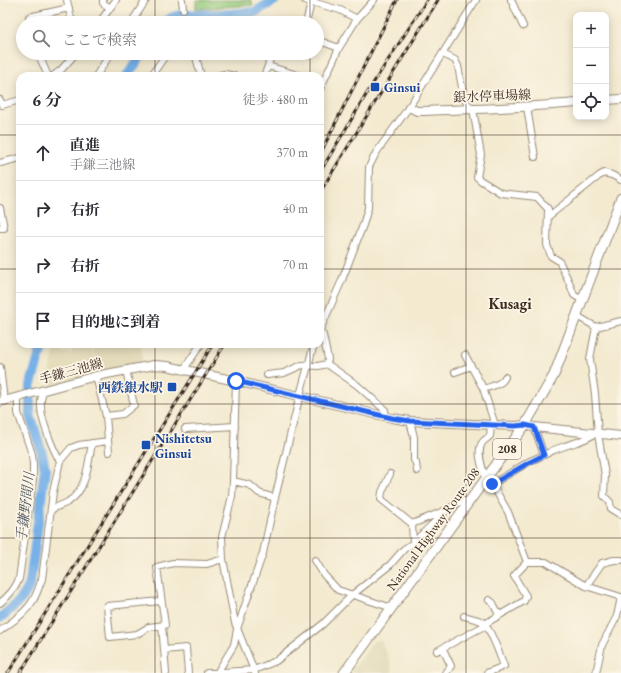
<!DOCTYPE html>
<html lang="ja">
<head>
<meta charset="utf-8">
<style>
	body { margin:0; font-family:"EB Garamond","Noto Serif JP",serif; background:#f2f2f3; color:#2b2b33 }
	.controls { position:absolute; right:12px; top:12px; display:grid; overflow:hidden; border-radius:8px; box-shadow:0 2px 10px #0003 }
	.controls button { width:36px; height:36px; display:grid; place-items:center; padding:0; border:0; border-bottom:1px solid #e1e1e2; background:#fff; color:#2b2b33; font:20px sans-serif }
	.stop { position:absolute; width:12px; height:12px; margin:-9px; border:3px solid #2563eb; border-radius:50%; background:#fff }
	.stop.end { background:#2563eb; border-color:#fff; box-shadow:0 1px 4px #0008 }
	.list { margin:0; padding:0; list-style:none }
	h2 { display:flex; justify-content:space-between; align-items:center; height:52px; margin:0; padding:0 16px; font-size:17px }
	h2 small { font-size:13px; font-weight:400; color:#7c7c81 }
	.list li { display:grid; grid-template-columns:26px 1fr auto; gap:12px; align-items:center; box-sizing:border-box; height:56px; padding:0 16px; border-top:1px solid #e1e1e2 }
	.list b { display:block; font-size:15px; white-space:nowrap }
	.list p { margin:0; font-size:13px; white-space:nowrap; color:#7c7c81 }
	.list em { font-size:13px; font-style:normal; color:#7c7c81 }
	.icon { flex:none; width:22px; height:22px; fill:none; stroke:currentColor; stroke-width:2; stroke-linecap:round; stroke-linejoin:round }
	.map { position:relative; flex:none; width:621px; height:673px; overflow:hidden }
	.search { position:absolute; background:#fff; box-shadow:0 2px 10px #0003; left:16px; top:16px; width:308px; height:44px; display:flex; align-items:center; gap:10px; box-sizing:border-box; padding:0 14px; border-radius:22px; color:#7c7c81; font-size:15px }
	.panel { position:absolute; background:#fff; box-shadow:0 2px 10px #0003; left:16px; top:72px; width:308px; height:276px; border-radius:12px }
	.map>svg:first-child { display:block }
	.built { fill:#e3dbba }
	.green { fill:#92c97b; stroke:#667a4c }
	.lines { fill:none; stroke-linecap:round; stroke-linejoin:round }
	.river { stroke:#77b1e8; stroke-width:10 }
	.minor-casing { stroke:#978a77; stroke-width:8 }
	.major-casing { stroke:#978a77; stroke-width:10 }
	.highway-casing { stroke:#978a77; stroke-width:11 }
	.minor { stroke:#fff; stroke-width:6 }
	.major { stroke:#fff; stroke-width:8 }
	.highway { stroke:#fff; stroke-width:9 }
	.rail-casing { stroke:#3b2a1e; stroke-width:3 }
	.rail { stroke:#fcf5e5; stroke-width:1.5; stroke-dasharray:4.5; stroke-linecap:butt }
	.route { stroke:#2563eb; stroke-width:5 }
	.grid { fill:none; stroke:#3b2a1e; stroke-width:1; stroke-opacity:0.55 }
	.transit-dot { fill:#1a4fb4; stroke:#fcf5e5; stroke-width:1.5 }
	.labels { text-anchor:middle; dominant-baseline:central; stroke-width:3.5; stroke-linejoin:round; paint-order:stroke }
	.shield { fill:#fcf5e5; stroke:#75675a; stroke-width:1 }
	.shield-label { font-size:12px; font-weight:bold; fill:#3b2a1e }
	.transit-label { font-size:13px; font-weight:bold; fill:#164399; stroke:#fcf5e5; text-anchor:start }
	.street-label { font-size:13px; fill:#3b2a1e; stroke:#fcf5e5 }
	.water-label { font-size:14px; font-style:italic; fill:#505965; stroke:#fcf5e5 }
	.quarter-label { font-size:15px; font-weight:bold; fill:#3b2a1e; stroke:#fcf5e5 }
</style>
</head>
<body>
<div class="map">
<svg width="621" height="673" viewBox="0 0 621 673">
	<rect width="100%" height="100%" fill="#fcf5e5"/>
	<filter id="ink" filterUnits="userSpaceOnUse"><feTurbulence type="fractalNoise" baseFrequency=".025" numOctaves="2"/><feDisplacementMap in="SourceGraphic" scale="8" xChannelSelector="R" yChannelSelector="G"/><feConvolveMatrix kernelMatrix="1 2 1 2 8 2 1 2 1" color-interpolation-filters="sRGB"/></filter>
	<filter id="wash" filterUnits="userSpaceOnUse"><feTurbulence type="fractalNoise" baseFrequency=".012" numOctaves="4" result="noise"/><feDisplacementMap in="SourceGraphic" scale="16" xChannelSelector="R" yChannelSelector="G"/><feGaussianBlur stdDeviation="0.9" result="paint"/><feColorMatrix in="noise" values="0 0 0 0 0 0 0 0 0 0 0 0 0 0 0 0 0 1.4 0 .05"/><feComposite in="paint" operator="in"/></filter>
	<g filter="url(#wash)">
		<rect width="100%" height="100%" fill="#f3ead0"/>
		<path class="built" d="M 74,344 L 91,344 L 97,374 L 51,386 L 47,382 L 55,350 L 71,353 Z
			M 92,344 L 140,344 L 142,355 L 141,364 L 98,373 Z
			M 381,640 L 391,665 L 392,673 L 351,673 L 374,641 Z"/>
		<path class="green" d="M 196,0 L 251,0 L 253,5 L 196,9 Z"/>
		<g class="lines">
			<path class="river" d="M 164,23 L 171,18 L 180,15 L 231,14 L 255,12 L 275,0
				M 127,76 L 143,53
				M 0,618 C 12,608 25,599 30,583 L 45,469 L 42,453 L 30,415 L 30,387 L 43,344"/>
		</g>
	</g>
	<g filter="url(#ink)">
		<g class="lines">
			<g class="minor-casing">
				<path id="minor" d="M 67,0 L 72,23
					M 103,0 L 103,3 L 110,8
					M 182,0 L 183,9
					M 305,0 L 340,10 L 357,19
					M 511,0 L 523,26
					M 183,22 L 184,23
					M 31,23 L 29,17 L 69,8
					M 99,23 L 116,0
					M 131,23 L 146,0
					M 306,23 L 311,3
					M 317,40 L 339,48
					M 38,53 L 48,76
					M 195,53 L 201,76
					M 260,53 L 271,55 L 268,66 L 301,76
					M 443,54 L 455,60 L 458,66 L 464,98 L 471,109
					M 53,76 L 61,70 L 76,53
					M 96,76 L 111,53
					M 151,76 L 167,53
					M 216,76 L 225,74 L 235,76
					M 264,76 L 268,66
					M 320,89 L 339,48 L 357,19 L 374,0
					M 0,100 L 2,105 L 20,100
					M 527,107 L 535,157
					M 473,109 L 481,155 L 477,177 L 480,180 L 501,193 L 537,197 L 548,209 L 547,245 L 551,256 L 559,261 L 569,282 L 574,295 L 582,300
					M 0,163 L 20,158
					M 0,208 L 4,228 L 0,228
					M 549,216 L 599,176 L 604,173 L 612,175 L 621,180
					M 577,316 L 596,327
					M 621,321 L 596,327 L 590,359 L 595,394 L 598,434 L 605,475 L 604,496 L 610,502 L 611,509 L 621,515
					M 320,330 L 342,280 L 363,225 L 368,208 L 369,167 L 376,153 L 409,107 L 476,0
					M 465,355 L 483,388 L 495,425
					M 327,364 L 357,385 L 385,410 L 386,417
					M 0,367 L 4,401
					M 184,369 L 201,344
					M 455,372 L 471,366
					M 267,375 L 284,373 L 302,365 L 318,366 L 327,364 L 328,359 L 323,335 L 320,333
					M 96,376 L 106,416 L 109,452
					M 236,381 L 233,481 L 232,496 L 222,537 L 223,559 L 235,623 L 255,673
					M 484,389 C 491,386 502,385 505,377
					M 43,391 C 42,396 40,402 41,407 C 41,420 53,450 60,461
					M 106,416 L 123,414 L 134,405 L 126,370
					M 410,421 L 414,437 L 414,460 L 416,463 L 417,471
					M 185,429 L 235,426
					M 544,455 C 551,451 558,448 565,446 C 575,442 585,441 594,434
					M 390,474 L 382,492 L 381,499 L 412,524 L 413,543
					M 485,478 C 483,469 476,452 482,443 C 484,440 488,438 490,436 L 491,424
					M 233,481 L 250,485 L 259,493 L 275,498
					M 482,483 L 492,484 L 530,461 L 544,455 L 534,427
					M 492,484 L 508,512 L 527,562
					M 51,510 C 56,507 62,505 68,502 C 87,490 88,464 92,443
					M 412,524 L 444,511
					M 315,560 L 324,575 L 338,590 L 392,608
					M 586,586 L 602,563 L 614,560 L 621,560
					M 489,600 L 493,603 L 499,615
					M 161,601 L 107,606 L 110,637 L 137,634 L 149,627 L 165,625 L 157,567 L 173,563 L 207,564 L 223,559
					M 0,603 C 9,596 15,589 19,579 L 33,479 L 33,464 L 32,454 L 18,413 L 18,397
					M 464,616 C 470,618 478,619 483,622 C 491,629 500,656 504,666 L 487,673
					M 162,625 L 166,673
					M 0,631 C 11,622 25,614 32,602 C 37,595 39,586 42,579 L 53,492 L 60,461 L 71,448 L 79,445 L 108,441
					M 443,649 L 451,666 L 446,673
					M 164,650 L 186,648 L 188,673
					M 437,651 L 484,626 L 488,622 L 524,601 L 526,596 L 514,576 L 527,562 L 546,562 L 586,586 L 621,597
					M 207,673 L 254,670 L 276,661 L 323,624 L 352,595 L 390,565 L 404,549 L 413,543 L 448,509 L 462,501 L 470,501
					M 217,673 L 234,645 L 237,629 L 263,553 L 275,498 L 300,395 L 314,344
					M 596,673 L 602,645 L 617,616 L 621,597"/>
			</g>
			<g class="major-casing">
				<path id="major" d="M 606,100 L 621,99
					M 409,107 L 417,111 C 470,109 523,108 576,103
					M 0,402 L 96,376 L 154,365 L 167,366 L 236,381 L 392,418 L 410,421 L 515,426 L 525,425 L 534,427 L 621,436"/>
			</g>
			<g class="highway-casing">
				<path id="highway" d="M 344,673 L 525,425 L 554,375 L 621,198"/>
			</g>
			<use href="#minor" class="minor"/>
			<use href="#major" class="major"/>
			<use href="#highway" class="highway"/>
			<g class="rail-casing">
				<path id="rail" d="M 320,154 L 397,0
					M 320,172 L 372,85 L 427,0
					M 320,192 L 438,0
					M 8,673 L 213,344
					M 20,673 L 225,344"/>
			</g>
			<use href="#rail" class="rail"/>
		</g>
	</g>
	<g class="lines" filter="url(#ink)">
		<path class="route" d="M 236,381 L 392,418 L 410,421 L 515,426 L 525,425 L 534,427 L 544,455 L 530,462 L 492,484"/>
	</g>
	<path class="grid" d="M 155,0 L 155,23M 310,0 L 310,23M 466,0 L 466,673M 155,53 L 155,76M 310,53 L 310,76M 0,135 L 20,135M 320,135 L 621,135M 0,269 L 20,269M 320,269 L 621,269M 155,344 L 155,673M 310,344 L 310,673M 0,404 L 621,404M 0,538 L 621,538"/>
	<g class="transit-dot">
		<rect x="370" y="82" width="10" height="10" rx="2"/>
		<rect x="167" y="382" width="10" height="10" rx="2"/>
		<rect x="141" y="440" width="10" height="10" rx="2"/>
	</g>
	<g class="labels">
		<rect class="shield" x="493" y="439" width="28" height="20" rx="3"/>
		<g class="shield-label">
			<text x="507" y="449">208</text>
		</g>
		<g class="transit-label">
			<text x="384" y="87">Ginsui</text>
			<text x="163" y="387" text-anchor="end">西鉄銀水駅</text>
			<text x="155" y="438">Nishitetsu<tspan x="155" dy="15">Ginsui</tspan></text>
		</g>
		<g class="street-label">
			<text transform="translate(492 96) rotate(-2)">銀水停車場線</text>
			<text transform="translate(71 371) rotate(-15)">手鎌三池線</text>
			<text transform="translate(433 529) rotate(-54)">National Highway Route 208</text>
		</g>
		<g class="water-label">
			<text transform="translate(25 507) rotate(-83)">手鎌野間川</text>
		</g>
		<g class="quarter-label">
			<text x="510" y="303">Kusagi</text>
		</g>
	</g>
</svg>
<div class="controls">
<button>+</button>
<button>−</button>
<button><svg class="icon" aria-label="locate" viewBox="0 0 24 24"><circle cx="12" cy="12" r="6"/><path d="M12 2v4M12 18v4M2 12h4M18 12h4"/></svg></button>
</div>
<div class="stop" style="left:236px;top:381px"></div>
<div class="stop end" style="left:492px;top:484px"></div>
<div class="search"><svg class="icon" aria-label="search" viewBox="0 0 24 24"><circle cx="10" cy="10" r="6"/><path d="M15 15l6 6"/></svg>ここで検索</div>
<section class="panel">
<h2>6 分<small>徒歩 · 480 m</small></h2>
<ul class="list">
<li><svg class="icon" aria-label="ahead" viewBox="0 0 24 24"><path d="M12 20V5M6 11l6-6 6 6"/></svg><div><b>直進</b><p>手鎌三池線</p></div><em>370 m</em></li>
<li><svg class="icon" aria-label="right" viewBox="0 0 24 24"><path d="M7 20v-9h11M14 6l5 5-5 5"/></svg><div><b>右折</b></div><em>40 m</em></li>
<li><svg class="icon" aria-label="right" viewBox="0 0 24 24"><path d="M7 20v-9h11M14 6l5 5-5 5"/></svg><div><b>右折</b></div><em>70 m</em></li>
<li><svg class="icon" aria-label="arrive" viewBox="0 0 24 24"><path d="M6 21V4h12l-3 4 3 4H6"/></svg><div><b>目的地に到着</b></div></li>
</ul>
</section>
</div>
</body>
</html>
